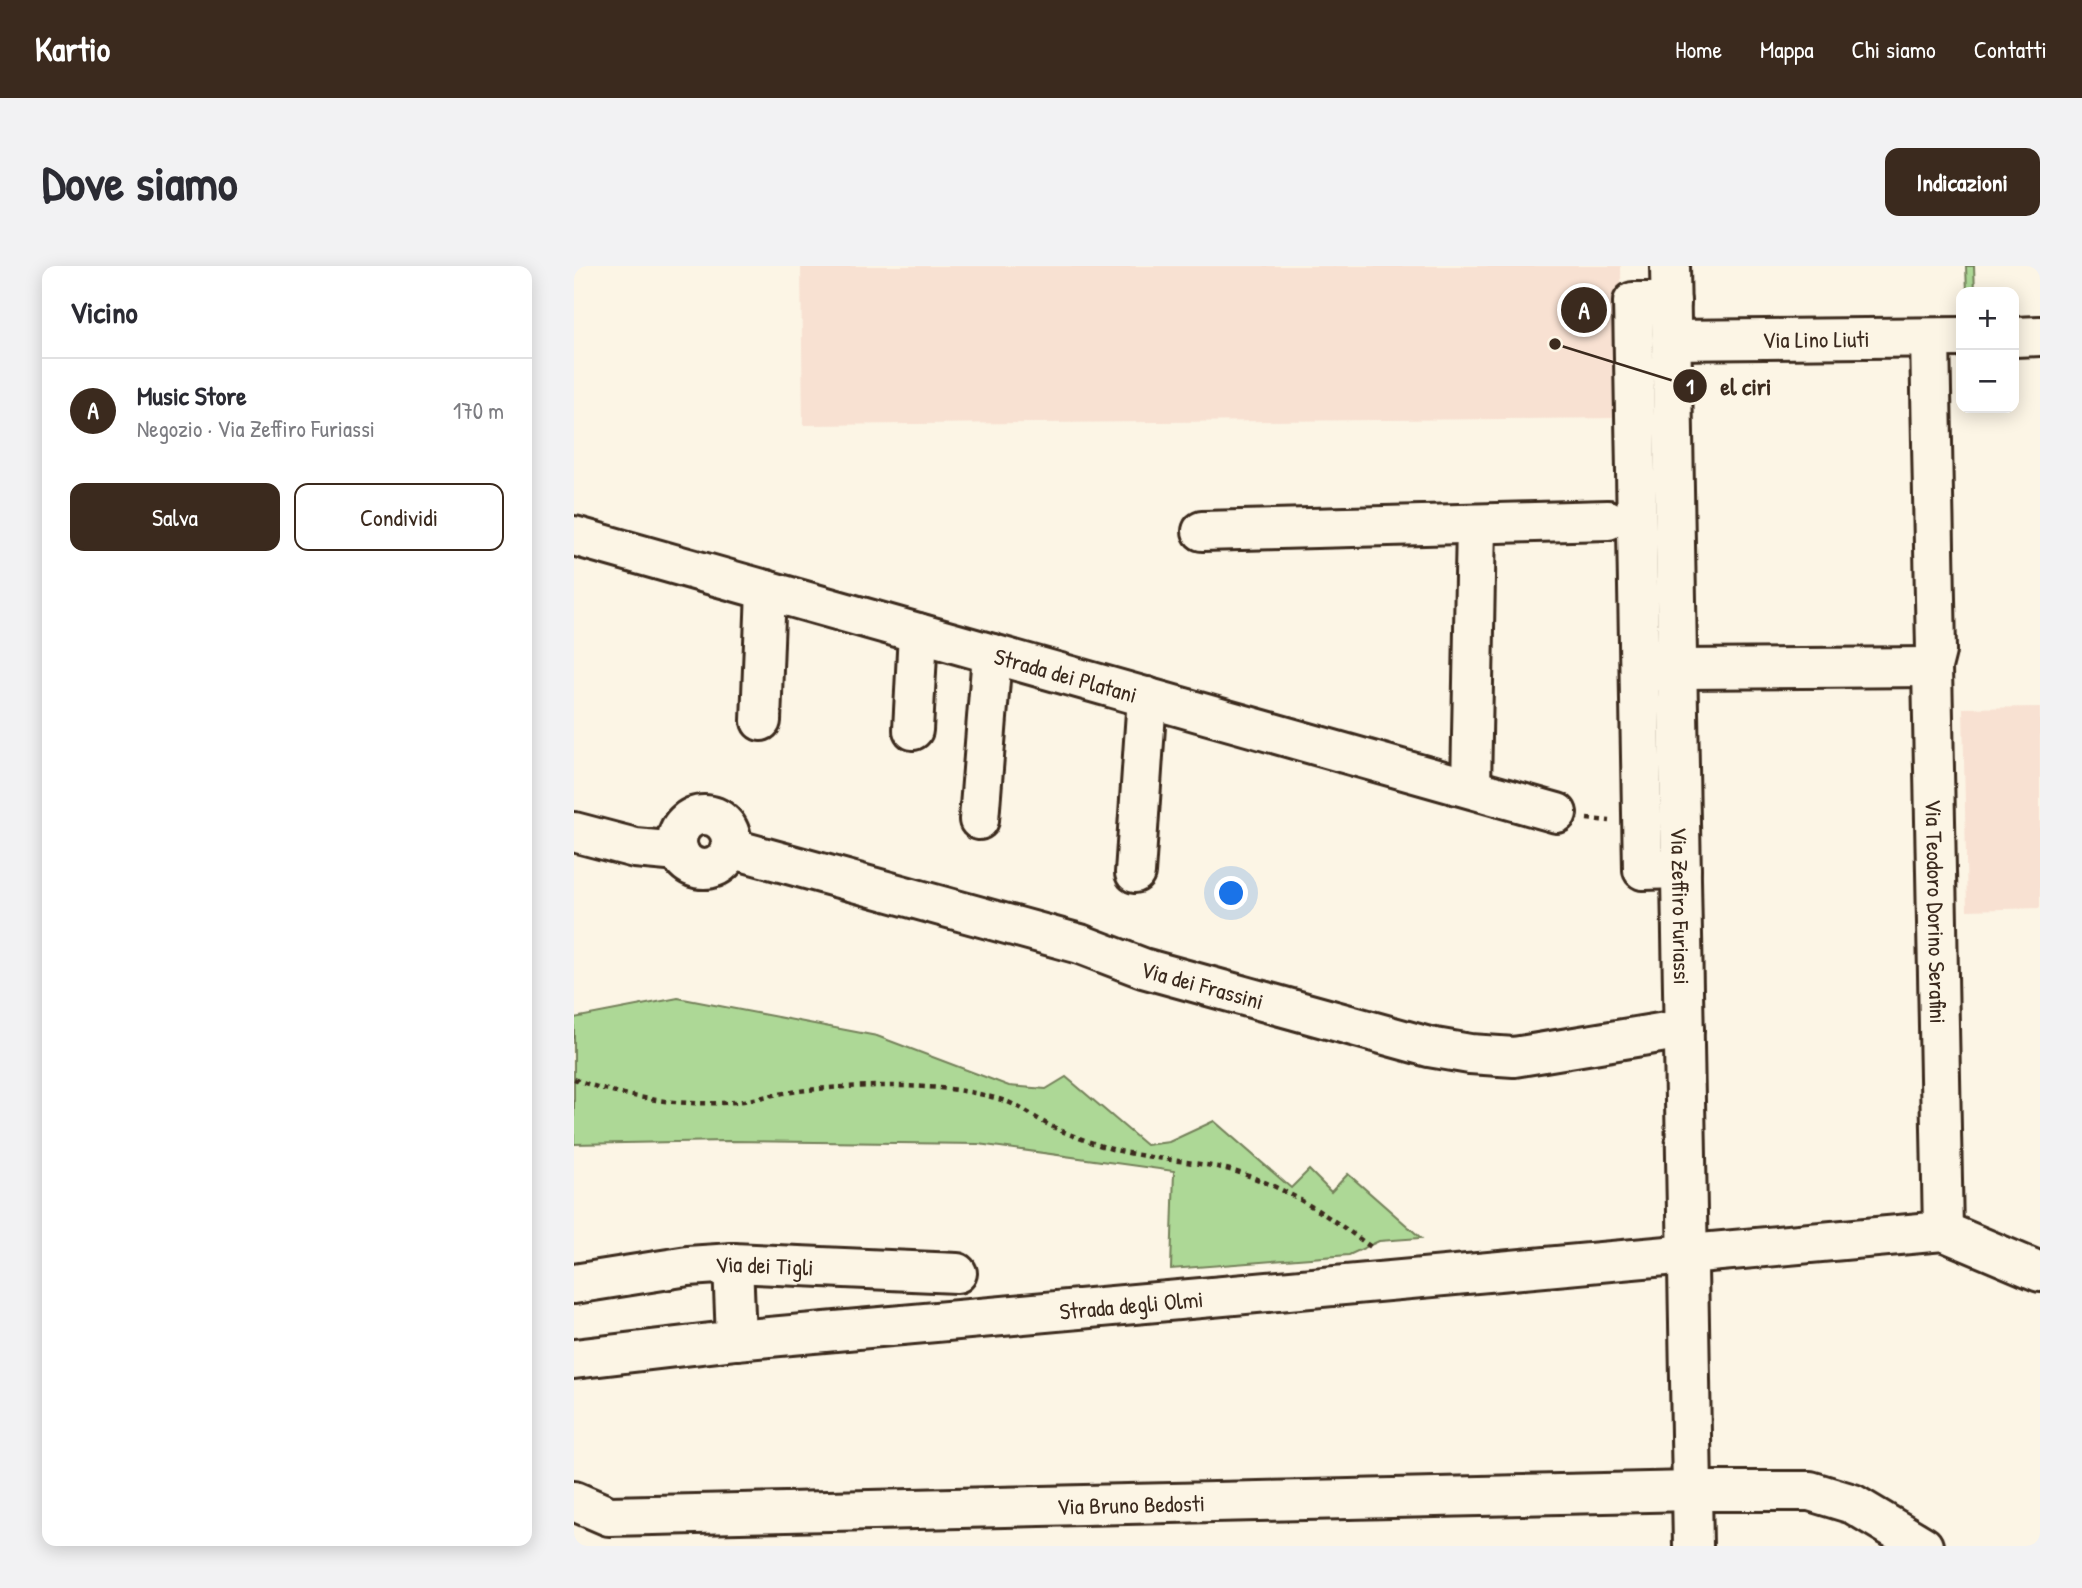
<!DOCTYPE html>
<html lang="it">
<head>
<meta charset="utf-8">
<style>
	body { margin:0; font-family:"Patrick Hand",sans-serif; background:#f2f2f3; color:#2b2b33 }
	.controls { position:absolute; right:21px; top:21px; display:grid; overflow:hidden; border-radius:14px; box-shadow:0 4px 18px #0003 }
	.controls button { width:63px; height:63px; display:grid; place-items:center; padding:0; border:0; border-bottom:2px solid #e1e1e2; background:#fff; color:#2b2b33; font:35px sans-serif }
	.you { position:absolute; left:658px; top:628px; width:24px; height:24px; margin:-18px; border:5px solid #fff; border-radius:50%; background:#1a73e8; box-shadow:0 0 0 10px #1a73e833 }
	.badge { display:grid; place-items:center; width:46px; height:46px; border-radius:50%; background:#3b2a1e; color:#fff; font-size:23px; font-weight:700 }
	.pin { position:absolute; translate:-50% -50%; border:4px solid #fff; box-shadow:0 2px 7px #0006 }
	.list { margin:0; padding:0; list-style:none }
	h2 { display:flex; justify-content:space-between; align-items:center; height:91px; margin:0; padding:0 28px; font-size:30px }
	h2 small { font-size:23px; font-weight:400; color:#7c7c81 }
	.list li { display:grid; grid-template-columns:46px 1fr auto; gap:21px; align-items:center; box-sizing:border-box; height:105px; padding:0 28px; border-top:2px solid #e1e1e2 }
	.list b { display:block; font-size:26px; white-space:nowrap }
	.list p { margin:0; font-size:23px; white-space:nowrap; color:#7c7c81 }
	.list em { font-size:23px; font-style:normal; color:#7c7c81 }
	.actions { display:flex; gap:14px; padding:21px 28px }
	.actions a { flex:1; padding:16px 0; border:2px solid #3b2a1e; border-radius:14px; text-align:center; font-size:24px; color:#3b2a1e }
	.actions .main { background:#3b2a1e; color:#fff }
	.map { position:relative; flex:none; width:1466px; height:1280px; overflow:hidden; border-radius:14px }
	header { display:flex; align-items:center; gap:42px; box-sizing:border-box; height:98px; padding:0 35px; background:#3b2a1e; color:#fff }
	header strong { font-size:33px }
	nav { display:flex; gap:38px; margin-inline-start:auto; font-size:24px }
	.intro { display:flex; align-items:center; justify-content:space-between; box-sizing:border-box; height:168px; padding:0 42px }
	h1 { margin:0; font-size:49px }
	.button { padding:18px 32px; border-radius:14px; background:#3b2a1e; color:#fff; font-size:24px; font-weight:700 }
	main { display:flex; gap:42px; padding:0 42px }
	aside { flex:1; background:#fff; border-radius:14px; box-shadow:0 4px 18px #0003 }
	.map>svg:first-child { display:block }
	.built { fill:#f8e1d2 }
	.green { fill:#add896; stroke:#74815a; stroke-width:2 }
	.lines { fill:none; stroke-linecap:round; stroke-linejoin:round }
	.minor-casing { stroke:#3b2a1e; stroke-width:44 }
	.path { stroke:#3b2a1e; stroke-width:4.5; stroke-dasharray:5 5; stroke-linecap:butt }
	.minor { stroke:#fcf5e5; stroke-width:38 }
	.labels { text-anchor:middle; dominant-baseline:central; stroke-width:7; stroke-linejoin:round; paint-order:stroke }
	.street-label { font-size:23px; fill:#3b2a1e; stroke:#fcf5e5 }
	.leader { fill:none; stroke:#3b2a1e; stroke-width:2.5 }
	.callout-dot { fill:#3b2a1e; stroke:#fcf5e5; stroke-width:2.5 }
	.mark-label { font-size:21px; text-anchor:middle; font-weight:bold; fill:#fff }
	.callout-label { font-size:24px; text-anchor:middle; font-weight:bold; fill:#3b2a1e; stroke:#fcf5e5; stroke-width:7; stroke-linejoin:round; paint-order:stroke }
</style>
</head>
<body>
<header>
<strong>Kartio</strong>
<nav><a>Home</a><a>Mappa</a><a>Chi siamo</a><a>Contatti</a></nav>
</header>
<div class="intro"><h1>Dove siamo</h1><a class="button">Indicazioni</a></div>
<main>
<aside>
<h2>Vicino<small></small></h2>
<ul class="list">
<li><span class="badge">A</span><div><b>Music Store</b><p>Negozio · Via Zeffiro Furiassi</p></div><em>170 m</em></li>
</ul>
<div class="actions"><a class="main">Salva</a><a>Condividi</a></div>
</aside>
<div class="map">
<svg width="1466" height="1280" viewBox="0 0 1466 1280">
	<rect width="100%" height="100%" fill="#fcf5e5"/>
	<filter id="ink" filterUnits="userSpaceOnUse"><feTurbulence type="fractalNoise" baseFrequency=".0143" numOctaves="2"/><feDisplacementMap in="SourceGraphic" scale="14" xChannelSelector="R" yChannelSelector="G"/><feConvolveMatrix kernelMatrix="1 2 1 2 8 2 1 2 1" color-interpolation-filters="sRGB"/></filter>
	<g filter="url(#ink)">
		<path class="built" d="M 227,0 L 1047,0 L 1049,152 L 229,159 Z
			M 1466,441 L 1466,642 L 1393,644 L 1389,442 Z"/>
		<path class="green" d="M 1392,0 L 1400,0 L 1401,26 L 1393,26 Z
			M 104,732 L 303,770 L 435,820 L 472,823 L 492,811 L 572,879 L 595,876 L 640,855 L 717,922 L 735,904 L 757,926 L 774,908 L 847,972 L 805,975 L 775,989 L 597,1003 L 600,905 L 404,878 L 153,875 L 0,878 L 0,752 Z"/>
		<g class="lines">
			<g class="minor-casing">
				<g id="minor">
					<path id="s1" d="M 1096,0 L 1119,1280"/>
					<path d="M 1097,36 L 1059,36 L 1069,604 L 1107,603"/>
					<path d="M 1440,71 L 1466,70"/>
					<path id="s2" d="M 1356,72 L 1362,385 L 1358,401 L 1369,965"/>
					<path id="s3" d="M 1097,74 L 1387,71"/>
					<path d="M 628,265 L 1034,254"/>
					<path id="s4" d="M 0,270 L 983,547"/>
					<path d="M 1076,406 L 1103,403 L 1358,401"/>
					<path d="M 187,455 L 192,324"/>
					<path d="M 339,464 L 344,367"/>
					<path d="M 897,522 L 902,258"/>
					<circle cx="130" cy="576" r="27"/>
					<path d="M 405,554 L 418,388"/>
					<path d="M 0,566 L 61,582 L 105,586"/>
					<path id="s5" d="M 156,582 L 506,678 L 569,702 L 855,781 L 896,788 L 940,791 L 1110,763"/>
					<path d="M 561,607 L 573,431"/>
					<path d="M 159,997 L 162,1074"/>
					<path id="s6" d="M 0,1018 L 114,1000 L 159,997 L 383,1007"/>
					<path id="s7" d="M 0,1093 L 162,1074 L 1369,965 L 1466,1006"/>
					<path id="s8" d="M 0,1235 L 35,1250 L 1118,1225 L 1236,1225 L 1279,1238 L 1349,1280"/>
				</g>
			</g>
			<path class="path" d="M 1013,553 L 1036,555
				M 0,813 C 50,832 108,841 161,836 C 180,834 199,828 218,826 C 252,821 285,820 319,820 C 355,820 393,823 428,834 C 445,839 459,851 475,859 C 489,866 504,872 519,877 C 557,891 598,893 638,900 C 698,911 749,946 797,981 L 797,985"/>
			<use href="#minor" class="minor"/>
		</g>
	</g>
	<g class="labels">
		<g class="street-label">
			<text stroke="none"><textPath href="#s3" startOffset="145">Via Lino Liuti</textPath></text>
			<text stroke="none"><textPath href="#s4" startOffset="511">Strada dei Platani</textPath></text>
			<text stroke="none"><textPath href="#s1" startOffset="640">Via Zeffiro Furiassi</textPath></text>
			<text stroke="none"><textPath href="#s2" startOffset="574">Via Teodoro Dorino Serafini</textPath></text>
			<text stroke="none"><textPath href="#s5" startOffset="492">Via dei Frassini</textPath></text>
			<text stroke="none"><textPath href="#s6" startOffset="192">Via dei Tigli</textPath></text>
			<text stroke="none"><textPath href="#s7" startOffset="560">Strada degli Olmi</textPath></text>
			<text stroke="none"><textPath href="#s8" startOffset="560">Via Bruno Bedosti</textPath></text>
		</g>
	</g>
	<path class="leader" d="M981 78L1116 120"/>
	<g class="callout-dot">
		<circle cx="981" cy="78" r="7"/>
		<circle cx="1116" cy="120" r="18"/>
	</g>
	<g class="mark-label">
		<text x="1116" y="128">1</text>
	</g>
	<g class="callout-label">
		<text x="1172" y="129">el ciri</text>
	</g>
</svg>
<div class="controls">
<button>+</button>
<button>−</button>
</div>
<div class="you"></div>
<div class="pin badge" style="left:1010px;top:44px">A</div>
</div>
</main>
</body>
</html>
